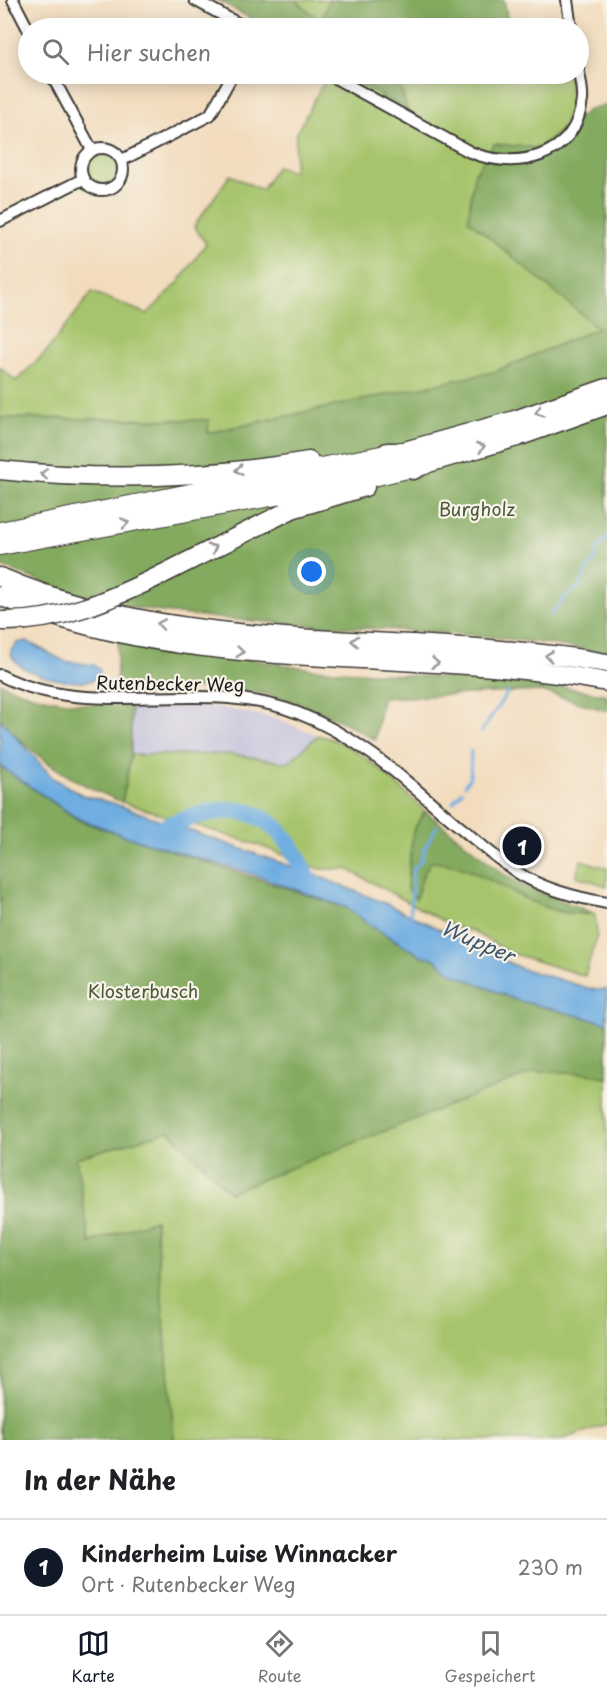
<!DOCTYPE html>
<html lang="de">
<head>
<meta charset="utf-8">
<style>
	body { margin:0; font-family:"Playpen Sans",sans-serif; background:#f6f6f6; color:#202124 }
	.you { position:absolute; left:312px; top:572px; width:21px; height:21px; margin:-15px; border:4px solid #fff; border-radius:50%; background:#1a73e8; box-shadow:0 0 0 9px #1a73e833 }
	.badge { display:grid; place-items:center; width:39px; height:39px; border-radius:50%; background:#111827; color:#fff; font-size:20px; font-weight:700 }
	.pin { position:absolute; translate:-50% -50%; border:3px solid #fff; box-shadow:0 2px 6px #0006 }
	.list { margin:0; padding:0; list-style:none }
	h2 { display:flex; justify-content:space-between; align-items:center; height:78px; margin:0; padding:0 24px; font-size:26px }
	h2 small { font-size:20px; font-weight:400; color:#757577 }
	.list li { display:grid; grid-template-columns:39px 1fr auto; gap:18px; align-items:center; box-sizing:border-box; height:96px; padding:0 24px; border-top:2px solid #e0e0e0 }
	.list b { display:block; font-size:22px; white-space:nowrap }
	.list p { margin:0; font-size:20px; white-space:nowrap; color:#757577 }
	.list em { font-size:20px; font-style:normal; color:#757577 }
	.icon { flex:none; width:33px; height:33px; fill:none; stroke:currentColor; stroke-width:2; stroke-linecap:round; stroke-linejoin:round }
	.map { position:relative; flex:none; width:607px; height:1440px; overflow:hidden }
	.search { position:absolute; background:#fff; box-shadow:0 3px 15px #0003; left:18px; right:18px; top:18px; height:66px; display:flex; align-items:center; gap:15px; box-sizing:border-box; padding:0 21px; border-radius:33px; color:#757577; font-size:22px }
	.sheet { height:174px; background:#fff }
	nav { display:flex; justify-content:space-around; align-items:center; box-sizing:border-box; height:84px; border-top:2px solid #e0e0e0; background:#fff; font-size:16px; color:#757577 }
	nav a { display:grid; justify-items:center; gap:3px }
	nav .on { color:#111827 }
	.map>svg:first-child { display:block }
	.industrial { fill:#c3c1db }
	.green { fill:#a6c46c; stroke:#617044; stroke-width:1.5 }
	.forest { fill:#84aa60; stroke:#50633e; stroke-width:1.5 }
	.water { fill:#6fade1; stroke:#46647e; stroke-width:1.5 }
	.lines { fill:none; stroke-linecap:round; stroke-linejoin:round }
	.stream { stroke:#6fade1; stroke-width:3 }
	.river { stroke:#6fade1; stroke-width:18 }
	.minor-casing { stroke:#3c3934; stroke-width:14 }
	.trunk-casing { stroke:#3c3934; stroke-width:21 }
	.motorway-casing { stroke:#3c3934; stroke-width:22 }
	.minor { stroke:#fff; stroke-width:10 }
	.trunk { stroke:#fff; stroke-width:18 }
	.motorway { stroke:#fff; stroke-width:20 }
	.trunk-bridge-casing { stroke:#3c3934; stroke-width:21; stroke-linecap:butt }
	.trunk-bridge { stroke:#fff; stroke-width:18 }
	.oneway { stroke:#999 }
	.labels { text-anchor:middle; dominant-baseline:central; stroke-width:4.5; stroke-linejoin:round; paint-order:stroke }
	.park-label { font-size:18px; fill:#4c5738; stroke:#f7f3e8 }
	.street-label { font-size:18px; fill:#1c1c1c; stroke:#f7f3e8 }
	.water-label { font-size:20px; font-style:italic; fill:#3d566b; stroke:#f7f3e8 }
</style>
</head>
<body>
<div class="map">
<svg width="607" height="1440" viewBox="0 0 607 1440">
	<rect width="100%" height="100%" fill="#f7f3e8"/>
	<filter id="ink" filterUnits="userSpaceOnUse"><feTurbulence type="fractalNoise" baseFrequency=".0167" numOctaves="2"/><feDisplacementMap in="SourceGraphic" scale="12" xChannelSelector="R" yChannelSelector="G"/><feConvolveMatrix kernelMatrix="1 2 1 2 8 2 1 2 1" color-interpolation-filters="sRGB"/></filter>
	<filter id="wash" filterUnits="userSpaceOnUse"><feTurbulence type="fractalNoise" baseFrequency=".008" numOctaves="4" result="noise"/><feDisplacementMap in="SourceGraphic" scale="24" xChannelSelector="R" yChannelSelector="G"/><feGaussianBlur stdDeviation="1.35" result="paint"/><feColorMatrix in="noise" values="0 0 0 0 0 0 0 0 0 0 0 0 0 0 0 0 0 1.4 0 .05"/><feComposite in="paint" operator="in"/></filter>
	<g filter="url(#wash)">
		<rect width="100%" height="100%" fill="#f2dcbd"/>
		<path class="industrial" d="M 131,706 L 212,706 L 266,716 L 318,735 L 288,763 L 231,754 L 131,755 Z"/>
		<path class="green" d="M 296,0 L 329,0 L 321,23 Z
			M 328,74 L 344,74 L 407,110 L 399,85 L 415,74 L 569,74 L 570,111 L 557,136 L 538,148 L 494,144 L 474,175 L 599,328 L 494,372 L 207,433 L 208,420 L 0,418 L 0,367 L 16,381 L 46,352 L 92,292 L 147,314 L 178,283 L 206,244 L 194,226 L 230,175 L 262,190 L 277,166 L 294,172 L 296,134 Z
			M85 169a17 17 0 1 1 34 0a17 17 0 1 1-34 0Z
			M 318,735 C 360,744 394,783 425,811 L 413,831 L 407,887 L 415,898 L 423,874 L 431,862 C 478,863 514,900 557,911 C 570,914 582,914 595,914 L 597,935 L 585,976 L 508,952 L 472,931 L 454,927 L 347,869 L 319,869 L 258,845 L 122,802 L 131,755 L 231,754 L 288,763 Z
			M 581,860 L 607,868 L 607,886 L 576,876 Z
			M 534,1072 L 583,1073 L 607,1077 L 607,1424 L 560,1440 L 174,1440 L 155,1220 L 89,1243 L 75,1158 L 169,1130 L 230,1192 Z"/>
		<path class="forest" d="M 218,0 L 296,0 L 321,22 L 329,0 L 504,0 L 509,28 L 498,28 L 490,21 L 480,28 L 267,28 Z
			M 344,74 L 415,74 L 399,85 L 408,111 Z
			M 607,105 L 607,654 C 451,622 288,633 130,607 C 86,600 42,581 0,566 L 0,418 L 209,420 L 208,433 L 494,372 L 598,328 L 468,220 L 474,175 L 494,144 L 538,148 L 590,109 Z
			M 118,640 L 313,669 L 552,685 L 607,695 L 607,711 L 541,691 L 382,698 L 375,740 C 279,681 224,687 116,689 Z
			M 0,683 C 42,703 85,705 131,706 L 131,755 L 122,802 C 70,781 39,761 0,720 Z
			M 0,766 L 80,821 L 347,908 L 373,927 L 420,955 L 433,958 L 454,974 L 516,1000 L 607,1023 L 607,1077 L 583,1073 L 534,1072 L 230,1192 L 169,1131 L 76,1158 L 90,1243 L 155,1220 L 174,1440 L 0,1440 Z
			M 425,811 L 505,875 L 522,885 L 595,914 C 582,914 570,914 558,911 C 514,900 477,863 431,862 L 423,874 L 416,899 L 407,888 L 413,831 Z"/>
		<path class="water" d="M 26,641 L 64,661 L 94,665 L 100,670 L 99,677 C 85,690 10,675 11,651 L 17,643 Z
			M 0,719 L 53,778 L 82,795 L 112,803 L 318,876 L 387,904 L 520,968 L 595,990 L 607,989 L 607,1023 L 516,1000 L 454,974 L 433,958 L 420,955 L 373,927 L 347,908 L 249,873 L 128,837 L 77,818 L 0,766 Z"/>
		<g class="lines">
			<path class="stream" d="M 551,615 L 564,598 L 580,586 L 587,569 L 594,562 L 597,549 L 607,538
				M 481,732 L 508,692
				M 465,785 L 470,776 L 471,751
				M 453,802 L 462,791
				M 410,918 L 413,869 L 421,861 L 425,848 L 437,826"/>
			<path class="river" d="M 156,831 C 229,797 278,799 308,882"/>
		</g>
	</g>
	<g filter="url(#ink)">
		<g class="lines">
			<g class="minor-casing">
				<path id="minor" d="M 13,0 L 28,29
					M 195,0 L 246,28
					M 567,0 L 571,28
					M 51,74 L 92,150
					M 328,74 L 470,152 C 516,171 576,158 582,100 C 583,90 580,79 578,68
					M81 169a21 21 0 1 1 42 0a21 21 0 1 1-42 0Z
					M 122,160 L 210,115 L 233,74
					M 0,221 L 83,179
					M 0,675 C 94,723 202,675 298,713 C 365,739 413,788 467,833 C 486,849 504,865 525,877 C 550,891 579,898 607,903"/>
			</g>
			<g class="trunk-casing">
				<path id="trunk" d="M 387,452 L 401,452 L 515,420 L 607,388
					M 0,470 C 102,481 208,478 309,461
					M 413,470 L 425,464 L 517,437 L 607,405
					M 161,575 L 292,509 L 365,487
					M 0,577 C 192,660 405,628 607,663
					M 0,596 C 193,678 405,644 607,682"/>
			</g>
			<g class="motorway-casing">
				<path id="motorway" d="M 0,532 L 401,452
					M 0,545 L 342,483 L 425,464"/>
			</g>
			<use href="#minor" class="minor"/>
			<use href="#trunk" class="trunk"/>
			<use href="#motorway" class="motorway"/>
			<g class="trunk-bridge-casing">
				<path id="trunk-bridge" d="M 0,621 C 58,623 110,600 161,575"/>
			</g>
			<use href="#trunk-bridge" class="trunk-bridge"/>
		</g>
		<defs><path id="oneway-chevron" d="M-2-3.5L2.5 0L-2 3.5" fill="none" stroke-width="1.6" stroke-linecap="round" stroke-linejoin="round" transform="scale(1.5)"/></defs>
		<g class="oneway">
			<use href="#oneway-chevron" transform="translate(539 412) rotate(161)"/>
			<use href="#oneway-chevron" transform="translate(481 447) rotate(-16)"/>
			<use href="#oneway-chevron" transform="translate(239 470) rotate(174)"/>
			<use href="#oneway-chevron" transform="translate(44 474) rotate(-178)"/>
			<use href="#oneway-chevron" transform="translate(125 523) rotate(-9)"/>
			<use href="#oneway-chevron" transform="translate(213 548) rotate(-28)"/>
			<use href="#oneway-chevron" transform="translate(161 624) rotate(-170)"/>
			<use href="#oneway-chevron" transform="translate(355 641) rotate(-177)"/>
			<use href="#oneway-chevron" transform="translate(240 652) rotate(6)"/>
			<use href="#oneway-chevron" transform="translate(549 656) rotate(-173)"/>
			<use href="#oneway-chevron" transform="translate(435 663) rotate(4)"/>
		</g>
	</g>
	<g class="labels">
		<g class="park-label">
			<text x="477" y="508">Burgholz</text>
			<text x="143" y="990">Klosterbusch</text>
		</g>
		<g class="street-label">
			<text transform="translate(170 683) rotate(1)">Rutenbecker Weg</text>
		</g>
		<g class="water-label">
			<text transform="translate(478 941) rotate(23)">Wupper</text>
		</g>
	</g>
</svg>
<div class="you"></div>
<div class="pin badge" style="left:522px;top:846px">1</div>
<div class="search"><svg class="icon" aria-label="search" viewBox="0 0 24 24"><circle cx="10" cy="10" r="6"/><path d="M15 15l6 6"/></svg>Hier suchen</div>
</div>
<section class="sheet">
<h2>In der Nähe<small></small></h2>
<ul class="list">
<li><span class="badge">1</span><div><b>Kinderheim Luise Winnacker</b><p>Ort · Rutenbecker Weg</p></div><em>230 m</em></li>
</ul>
</section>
<nav>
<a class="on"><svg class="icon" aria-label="map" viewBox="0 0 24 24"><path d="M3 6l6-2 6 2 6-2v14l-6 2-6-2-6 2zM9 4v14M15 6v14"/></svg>Karte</a>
<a><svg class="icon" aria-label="directions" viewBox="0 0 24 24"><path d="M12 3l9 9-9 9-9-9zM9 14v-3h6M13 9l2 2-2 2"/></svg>Route</a>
<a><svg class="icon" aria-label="saved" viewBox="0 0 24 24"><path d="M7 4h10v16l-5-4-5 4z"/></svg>Gespeichert</a>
</nav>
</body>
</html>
